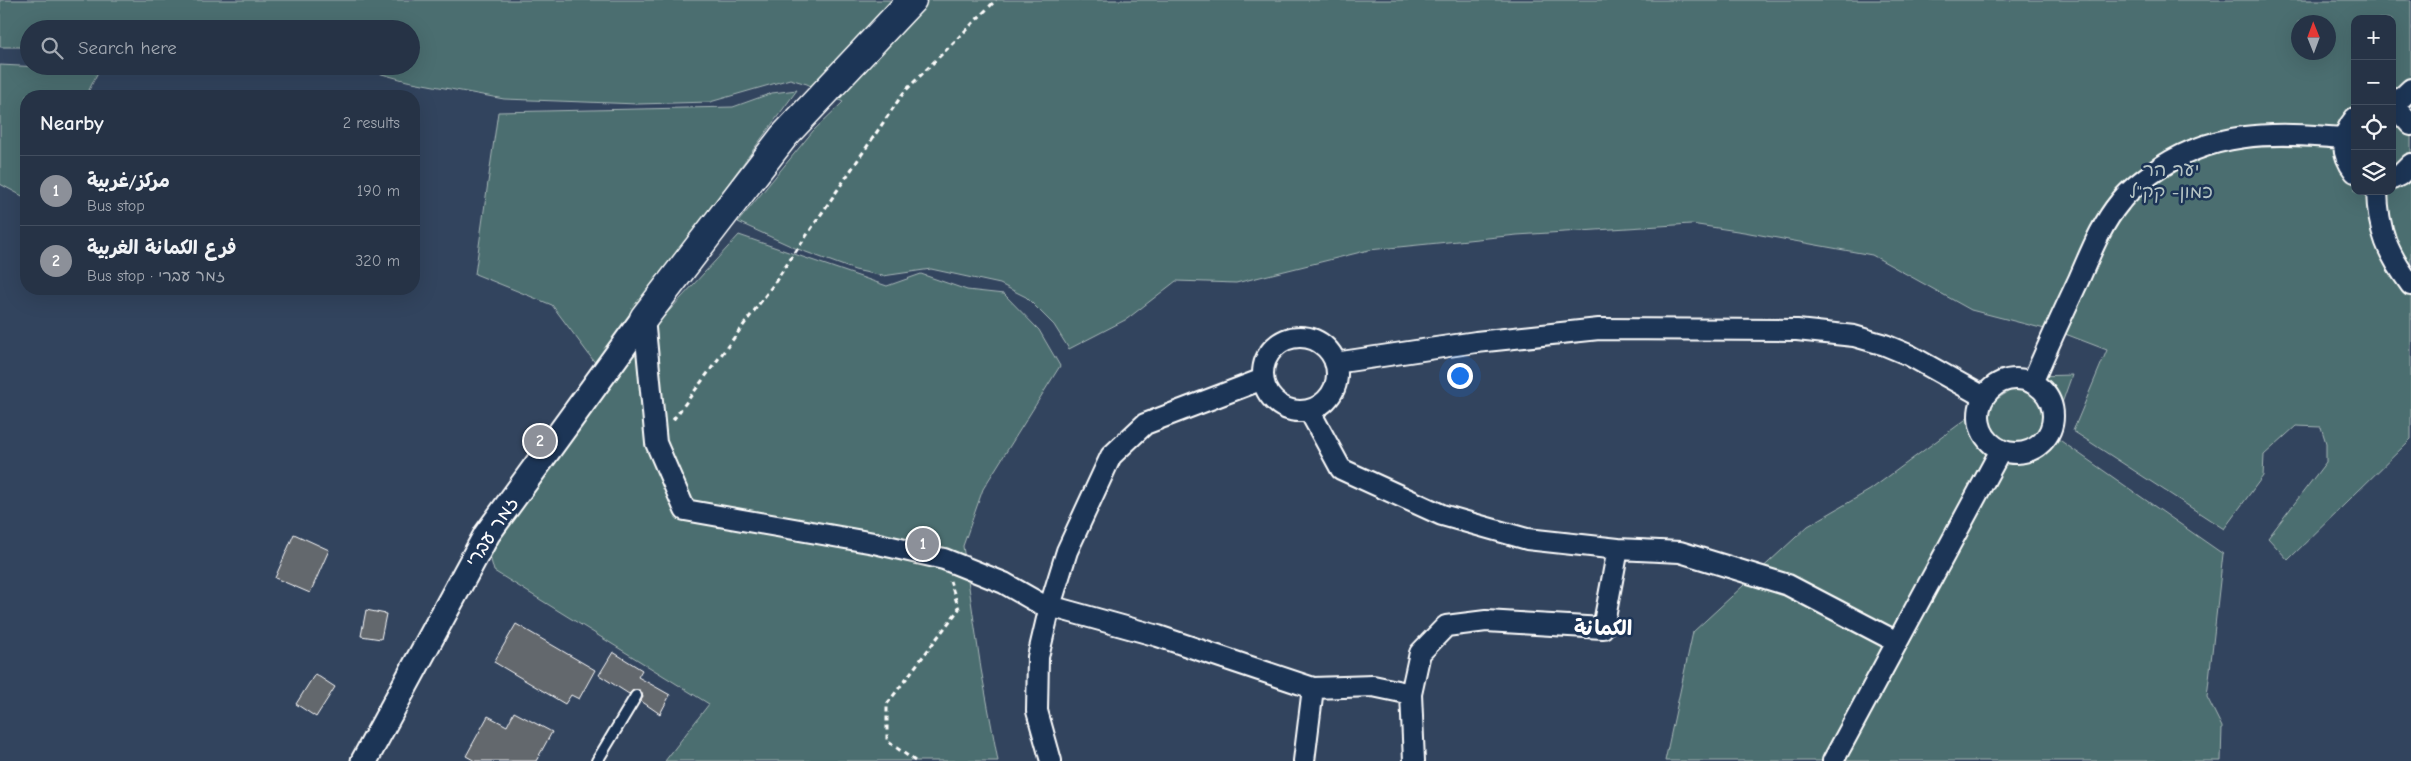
<!DOCTYPE html>
<html lang="en">
<head>
<meta charset="utf-8">
<style>
	body { margin:0; font-family:"Comic Neue","Playpen Sans Arabic","Playpen Sans Hebrew",sans-serif; background:#2e3b4d; color:#f1f3f6 }
	.controls { position:absolute; right:15px; top:15px; display:grid; overflow:hidden; border-radius:10px; box-shadow:0 5px 20px #0002 }
	.controls button { width:45px; height:45px; display:grid; place-items:center; padding:0; border:0; border-bottom:1px solid #424e5f; background:#263346; color:#f1f3f6; font:25px sans-serif }
	.compass { position:absolute; left:2291px; top:15px; width:45px; height:45px; border-radius:50%; background:#263346; box-shadow:0 5px 20px #0002; rotate:359deg }
	.you { position:absolute; left:1459px; top:375px; width:18px; height:18px; margin:-12px; border:4px solid #fff; border-radius:50%; background:#1a73e8; box-shadow:0 0 0 8px #1a73e833 }
	.badge { display:grid; place-items:center; width:32px; height:32px; border-radius:50%; background:#8c9099; color:#fff; font-size:16px; font-weight:700 }
	.pin { position:absolute; translate:-50% -50%; border:2px solid #fff; box-shadow:0 1px 5px #0006 }
	.list { margin:0; padding:0; list-style:none }
	h2 { display:flex; justify-content:space-between; align-items:center; height:65px; margin:0; padding:0 20px; font-size:21px }
	h2 small { font-size:16px; font-weight:400; color:#a4aab3 }
	.list li { display:grid; grid-template-columns:32px 1fr auto; gap:15px; align-items:center; box-sizing:border-box; height:70px; padding:0 20px; border-top:1px solid #424e5f }
	.list b { display:block; font-size:19px; white-space:nowrap }
	.list p { margin:0; font-size:16px; white-space:nowrap; color:#a4aab3 }
	.list em { font-size:16px; font-style:normal; color:#a4aab3 }
	.icon { flex:none; width:28px; height:28px; fill:none; stroke:currentColor; stroke-width:2; stroke-linecap:round; stroke-linejoin:round }
	.map { position:relative; flex:none; width:2411px; height:761px; overflow:hidden }
	.search { position:absolute; background:#263346; box-shadow:0 5px 20px #0002; left:20px; top:20px; width:400px; height:55px; display:flex; align-items:center; gap:12px; box-sizing:border-box; padding:0 18px; border-radius:28px; color:#a4aab3; font-size:19px }
	.panel { position:absolute; background:#263346; box-shadow:0 5px 20px #0002; left:20px; top:90px; width:400px; height:205px; border-radius:20px }
	.map>svg:first-child { display:block }
	.green { fill:#4c6e6f; stroke:#a6b6b7; fill-rule:evenodd }
	.building { fill:#63676d; stroke:#fff }
	.lines { fill:none; stroke-linecap:round; stroke-linejoin:round }
	.service-casing { stroke:#fff; stroke-width:14 }
	.minor-casing { stroke:#fff; stroke-width:24 }
	.tertiary-casing { stroke:#fff; stroke-width:29 }
	.secondary-casing { stroke:#fff; stroke-width:31 }
	.path { stroke:#fff; stroke-width:3; stroke-dasharray:5 4; stroke-linecap:butt }
	.service { stroke:#1d3557; stroke-width:10 }
	.minor { stroke:#1d3557; stroke-width:20 }
	.tertiary { stroke:#1d3557; stroke-width:25 }
	.secondary { stroke:#1d3557; stroke-width:28 }
	.labels { text-anchor:middle; dominant-baseline:central; stroke-width:5; stroke-linejoin:round; paint-order:stroke }
	.park-label { font-size:19px; fill:#b7c5c5; stroke:#1d3557 }
	.street-label { font-size:19px; fill:#fff; stroke:#1d3557 }
	.quarter-label { font-size:21px; font-weight:bold; fill:#fff; stroke:#1d3557 }
</style>
</head>
<body>
<div class="map">
<svg width="2411" height="761" viewBox="0 0 2411 761">
	<rect width="100%" height="100%" fill="#32445e"/>
	<filter id="ink" filterUnits="userSpaceOnUse"><feTurbulence type="fractalNoise" baseFrequency=".02" numOctaves="2"/><feDisplacementMap in="SourceGraphic" scale="10" xChannelSelector="R" yChannelSelector="G"/><feConvolveMatrix kernelMatrix="1 2 1 2 8 2 1 2 1" color-interpolation-filters="sRGB"/></filter>
	<g filter="url(#ink)">
		<path class="green" d="M 0,0 L 2411,0 L 2411,439 L 2288,560 L 2268,538 L 2326,462 L 2326,443 L 2321,427 L 2296,426 L 2264,455 L 2263,476 L 2224,529 L 2073,431 L 2107,350 L 2068,335 L 1971,310 L 1872,255 L 1744,232 L 1691,224 L 1517,235 L 1369,250 L 1236,283 L 1176,281 L 1127,319 L 1069,349 L 1054,325 L 1026,297 L 1000,284 L 931,269 L 883,276 L 855,270 L 795,248 L 738,222 L 813,131 L 843,102 L 807,84 L 790,79 L 710,102 L 638,104 L 504,99 L 407,81 L 353,66 L 411,66 L 411,29 L 220,29 L 212,26 L 210,29 L 29,29 L 29,47 L 0,47 ZM 2355,19 L 2392,19 L 2392,191 L 2355,191 ZM 2298,22 L 2328,22 L 2328,52 L 2298,52 Z
			M 0,65 L 99,70 L 86,96 L 26,96 L 26,198 L 0,184 Z
			M 797,90 L 596,364 L 552,305 L 475,274 L 498,112 L 733,107 L 772,93 Z
			M 739,235 L 887,286 L 921,274 L 967,290 L 1004,294 L 1039,330 L 1060,366 L 983,489 L 963,546 L 981,669 L 998,761 L 665,761 L 709,704 L 494,571 L 489,553 L 636,347 Z
			M 2072,375 L 2051,434 L 2223,554 L 2207,697 L 2222,727 L 2221,761 L 1665,761 L 1693,632 L 1808,526 L 1870,490 L 1969,417 L 2033,376 Z"/>
		<path class="building" d="M 294,534 L 329,550 L 310,593 L 275,578 Z
			M 366,610 L 386,614 L 381,639 L 361,636 Z
			M 516,624 L 595,670 L 579,699 L 571,695 L 565,704 L 494,662 Z
			M 613,652 L 642,670 L 638,677 L 670,695 L 660,714 L 641,701 L 643,696 L 640,690 L 633,690 L 629,694 L 599,675 Z
			M 315,674 L 335,687 L 316,717 L 296,704 Z
			M 514,712 L 552,732 L 536,761 L 475,761 L 466,756 L 488,716 L 507,726 Z"/>
		<g class="lines">
			<g class="service-casing">
				<path id="service" d="M 597,761 L 636,696"/>
			</g>
			<g class="minor-casing">
				<path id="minor" d="M 2392,107 L 2411,89
					M 2392,110 L 2401,114 L 2411,125
					M 2355,118 C 2340,136 2341,154 2355,172
					M 2392,179 L 2400,175 L 2411,164
					M 2377,191 C 2378,231 2388,254 2411,285
					M 644,318 L 656,443 L 685,510 L 874,543 L 944,559 L 1004,583 L 1039,603 L 1158,636 L 1313,688 L 1373,686 L 1411,694 L 1414,761
					M1263 374a37 37 0 1 1 74 0a37 37 0 1 1-74 0Z
					M 1335,363 L 1476,342 L 1599,329 L 1797,330 L 1854,336 L 1885,345 L 1909,355 L 1984,397
					M1979 416a37 37 0 1 1 74 0a37 37 0 1 1-74 0Z
					M 2032,383 C 2047,348 2063,313 2079,279 C 2091,252 2101,225 2120,202 C 2128,191 2140,182 2151,174 C 2210,130 2273,132 2343,138
					M 1309,410 L 1341,469 L 1442,515 L 1527,539 L 1618,549
					M 1411,694 L 1420,653 L 1446,626 L 1486,621 L 1603,628 L 1618,549 L 1680,552 L 1788,585 L 1897,642
					M 1051,761 L 1037,711 L 1038,657 L 1050,606 L 1067,551 L 1111,456 L 1145,424 L 1263,379
					M 1304,761 L 1313,688
					M 1833,761 L 2001,450"/>
			</g>
			<g class="tertiary-casing">
				<path id="tertiary" d="M 364,761 L 487,534 L 644,318"/>
			</g>
			<g class="secondary-casing">
				<path id="secondary" d="M 644,318 L 784,136 L 912,0"/>
			</g>
			<path class="path" d="M 673,420 L 771,288 L 904,92 L 996,0
				M 915,761 L 887,741 L 887,704 L 959,609 L 950,581"/>
			<use href="#service" class="service"/>
			<use href="#minor" class="minor"/>
			<use href="#tertiary" class="tertiary"/>
			<use href="#secondary" class="secondary"/>
		</g>
	</g>
	<g class="labels">
		<g class="park-label">
			<text x="2171" y="170">יער הר<tspan x="2171" dy="22">כמון- קק"ל</tspan></text>
		</g>
		<g class="street-label">
			<text transform="translate(492 532) rotate(-57)">זמר עברי</text>
		</g>
		<g class="quarter-label">
			<text x="1603" y="628">الكمانة</text>
		</g>
	</g>
</svg>
<div class="controls">
<button>+</button>
<button>−</button>
<button><svg class="icon" aria-label="locate" viewBox="0 0 24 24"><circle cx="12" cy="12" r="6"/><path d="M12 2v4M12 18v4M2 12h4M18 12h4"/></svg></button>
<button><svg class="icon" aria-label="layers" viewBox="0 0 24 24"><path d="M12 4l9 5-9 5-9-5zM3 14l9 5 9-5"/></svg></button>
</div>
<svg class="compass" viewBox="-18 -18 36 36"><path d="M0-13l5 13h-10z" fill="#e53935"/><path d="M0 13l5-13h-10z" fill="#a4aab3"/></svg>
<div class="you"></div>
<div class="pin badge" style="left:923px;top:544px">1</div>
<div class="pin badge" style="left:540px;top:441px">2</div>
<div class="search"><svg class="icon" aria-label="search" viewBox="0 0 24 24"><circle cx="10" cy="10" r="6"/><path d="M15 15l6 6"/></svg>Search here</div>
<section class="panel">
<h2>Nearby<small>2 results</small></h2>
<ul class="list">
<li><span class="badge">1</span><div><b>مركز/غربية</b><p>Bus stop</p></div><em>190 m</em></li>
<li><span class="badge">2</span><div><b>فرع الكمانة الغربية</b><p>Bus stop · זמר עברי</p></div><em>320 m</em></li>
</ul>
</section>
</div>
</body>
</html>
